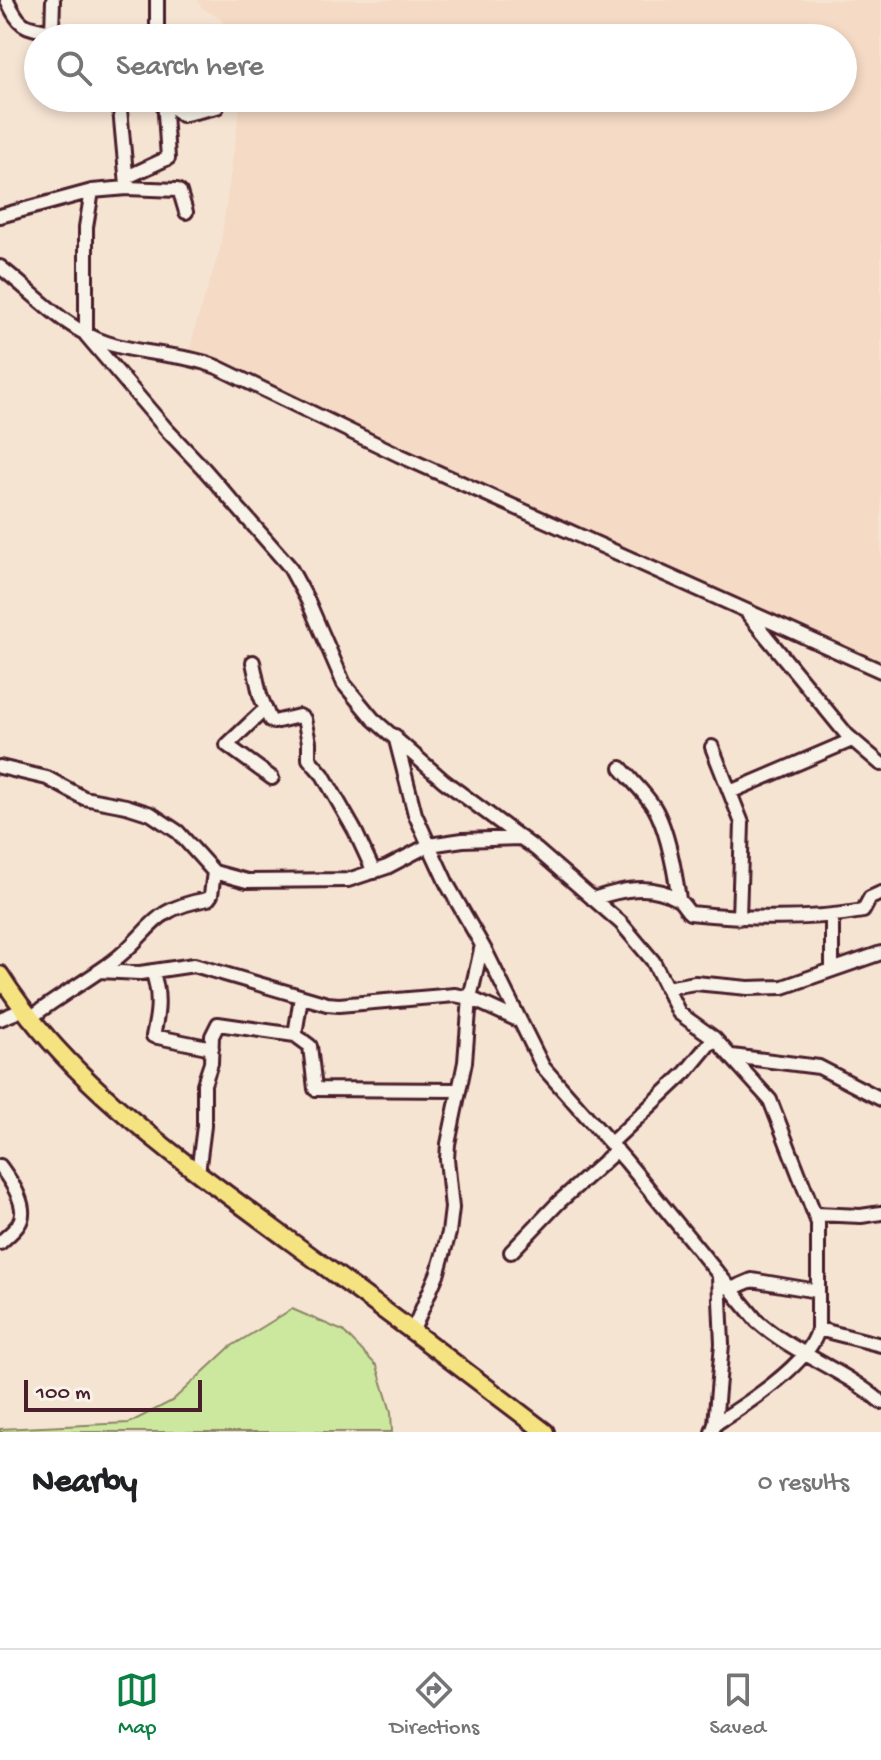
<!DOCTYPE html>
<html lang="en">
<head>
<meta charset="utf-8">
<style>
	body { margin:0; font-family:"Gochi Hand",sans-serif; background:#f2f2f2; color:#202124 }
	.scale { position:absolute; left:24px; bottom:20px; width:178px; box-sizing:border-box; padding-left:8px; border:4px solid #4a1f2b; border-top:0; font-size:22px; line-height:28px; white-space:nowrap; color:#4a1f2b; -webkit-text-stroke:6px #f7f3e8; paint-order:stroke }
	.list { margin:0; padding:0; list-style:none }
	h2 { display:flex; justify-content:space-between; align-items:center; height:104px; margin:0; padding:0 32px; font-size:34px }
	h2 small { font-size:26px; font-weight:400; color:#757577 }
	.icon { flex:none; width:44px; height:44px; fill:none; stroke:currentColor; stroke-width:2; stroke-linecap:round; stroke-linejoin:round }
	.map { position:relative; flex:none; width:881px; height:1432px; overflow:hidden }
	.search { position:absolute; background:#fff; box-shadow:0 4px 12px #0003; left:24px; right:24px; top:24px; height:88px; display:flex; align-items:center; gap:20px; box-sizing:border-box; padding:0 28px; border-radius:44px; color:#757577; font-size:30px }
	.sheet { height:216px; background:#fff }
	nav { display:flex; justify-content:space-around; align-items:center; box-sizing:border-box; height:112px; border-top:2px solid #e0e0e0; background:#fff; font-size:22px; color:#757577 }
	nav a { display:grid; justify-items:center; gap:4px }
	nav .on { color:#0b8043 }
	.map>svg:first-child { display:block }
	.built { fill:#f5dac5 }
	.green { fill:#cce89f; stroke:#8b8465; stroke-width:2 }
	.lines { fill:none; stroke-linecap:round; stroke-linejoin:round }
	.minor-casing { stroke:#4a1f2b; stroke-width:18 }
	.major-casing { stroke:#4a1f2b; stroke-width:22 }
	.minor { stroke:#f7f3e8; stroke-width:12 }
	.major { stroke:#f5e382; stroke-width:16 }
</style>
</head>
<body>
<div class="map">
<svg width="881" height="1432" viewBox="0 0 881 1432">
	<rect width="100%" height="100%" fill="#f6e4d3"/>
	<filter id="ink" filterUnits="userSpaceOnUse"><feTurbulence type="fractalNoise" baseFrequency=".0125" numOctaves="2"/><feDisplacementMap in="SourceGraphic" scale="16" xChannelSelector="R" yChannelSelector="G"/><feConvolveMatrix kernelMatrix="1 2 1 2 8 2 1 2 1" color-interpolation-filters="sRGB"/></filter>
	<g filter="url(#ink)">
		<path class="built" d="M 197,0 L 881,0 L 881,664 L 189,354 L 195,327 L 220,249 L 241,98 L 843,98 L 843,38 L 228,38 L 221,19 L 202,8 Z"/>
		<path class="green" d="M 292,1309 L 343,1331 L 377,1366 L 391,1412 L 392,1432 L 0,1432 L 0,1429 L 129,1423 L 172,1401 L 230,1347 Z"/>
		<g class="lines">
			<g class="minor-casing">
				<path id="minor" d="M 7,0 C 20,27 23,27 52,32 L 53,0
					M 157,38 L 157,0
					M 119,98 L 127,185
					M 126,98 L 160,98
					M 164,99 L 182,115 L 217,107
					M 127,177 L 168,158 L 164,99
					M 92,191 L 86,227 L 86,335 L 166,429 L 204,469 L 289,566 L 308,601 L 344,684 L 373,719 L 444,781 L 537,850 L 621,923 L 653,961 L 679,1013 L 714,1038 L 770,1100 L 818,1223 L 818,1329 C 812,1362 744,1406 715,1424
					M 0,216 L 92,191 L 127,188 L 177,190 L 180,192 L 186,212
					M 0,267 C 34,293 66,330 107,343 C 143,355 182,353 217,367 L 399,455 L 881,671
					M 748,614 L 847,735 L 881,764
					M 253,662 L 260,695 L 270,720 L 274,722 L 299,716 L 304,719 L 309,742 L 309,759 L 323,775 L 355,831 L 374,872
					M 265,709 L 227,745 L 272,778
					M 395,736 L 415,814 L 429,845 L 447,884 L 486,952 L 543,1067 L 626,1161 L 757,1321 C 794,1354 843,1369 881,1402
					M 712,747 L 742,823 L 739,918
					M 0,767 L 47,778 L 84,798 L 126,806 L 151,814 L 178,832 L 214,872 L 247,881 L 348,880 L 387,867 L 429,845 L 463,840 L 519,838
					M 621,768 C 632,781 645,793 654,807 C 668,830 675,873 679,899
					M 730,792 L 852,740
					M 593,899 C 619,890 651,882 677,899 C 683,902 685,909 690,913 C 747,919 806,921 863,911 L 870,898 L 881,893
					M 832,917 L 832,968
					M 99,971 L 140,973 L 194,965 L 327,1004 L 339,1005 L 455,995 L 470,998 L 518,1020
					M 152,971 C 161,994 158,1014 153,1036 L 212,1048
					M 666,988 L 695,983 L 748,988 L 783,987 L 881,953
					M 0,1019 L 22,1010
					M 29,1019 C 56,998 85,982 112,962 C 153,931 149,909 208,899 L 211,895 L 214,872
					M 295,1035 L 301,997
					M 732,1056 L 819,1067 L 881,1099
					M 611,1143 L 686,1072 L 714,1038
					M 0,1166 C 10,1180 31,1208 18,1225 C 14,1231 6,1237 0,1243
					M 198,1173 L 204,1126 L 204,1084 L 211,1063 L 212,1036 L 218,1024 L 295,1035 L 310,1046 L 315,1089 L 459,1090
					M 816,1214 L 861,1216 L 881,1213
					M 511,1252 L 559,1202 L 617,1150
					M 731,1289 L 752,1280 L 817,1291
					M 818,1329 L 881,1345
					M 413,1330 L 438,1272 L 449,1233 L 452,1208 L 447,1159 L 448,1144 L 465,1062 L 470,998 L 482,945
					M 712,1432 L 715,1424 L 722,1344 L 719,1277"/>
			</g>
			<g class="major-casing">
				<path id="major" d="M 0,975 C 69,1085 189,1166 293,1243 C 378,1305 462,1368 545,1432"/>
			</g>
			<use href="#minor" class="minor"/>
			<use href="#major" class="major"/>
		</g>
	</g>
</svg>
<div class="scale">100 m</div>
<div class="search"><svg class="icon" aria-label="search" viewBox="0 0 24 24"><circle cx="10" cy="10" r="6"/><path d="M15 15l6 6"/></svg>Search here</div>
</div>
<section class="sheet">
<h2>Nearby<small>0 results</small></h2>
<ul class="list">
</ul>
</section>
<nav>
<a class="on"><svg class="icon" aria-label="map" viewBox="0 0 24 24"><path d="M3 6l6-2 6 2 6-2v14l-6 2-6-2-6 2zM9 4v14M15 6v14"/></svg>Map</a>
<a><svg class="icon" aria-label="directions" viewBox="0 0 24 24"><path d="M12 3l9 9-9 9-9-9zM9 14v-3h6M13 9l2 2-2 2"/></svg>Directions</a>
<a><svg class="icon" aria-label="saved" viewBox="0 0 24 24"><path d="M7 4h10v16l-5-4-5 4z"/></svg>Saved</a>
</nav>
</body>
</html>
